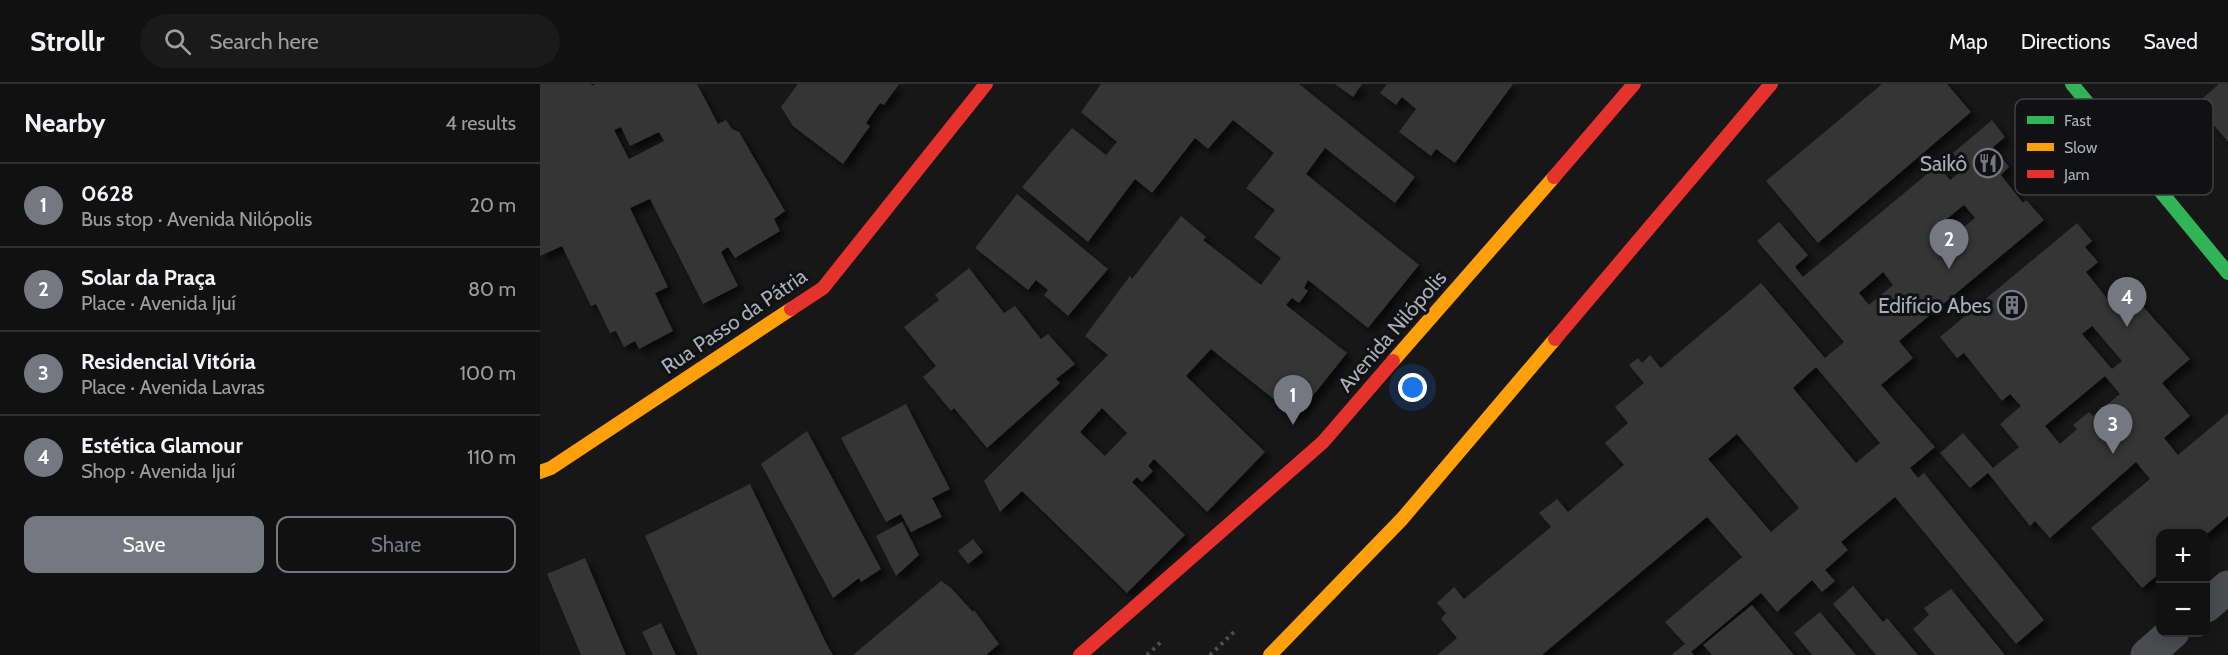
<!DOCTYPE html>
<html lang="en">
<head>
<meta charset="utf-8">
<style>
	body { margin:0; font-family:Cabin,sans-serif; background:#1a1a1a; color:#f1f3f6 }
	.controls { position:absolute; right:18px; bottom:18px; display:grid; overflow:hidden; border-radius:12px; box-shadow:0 3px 15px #0003 }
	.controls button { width:54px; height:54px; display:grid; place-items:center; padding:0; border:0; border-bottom:2px solid #303131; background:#111; color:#f1f3f6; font:30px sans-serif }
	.you { position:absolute; left:873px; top:304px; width:21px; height:21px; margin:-15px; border:4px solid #fff; border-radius:50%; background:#1a73e8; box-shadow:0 0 0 9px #1a73e833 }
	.badge { display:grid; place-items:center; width:39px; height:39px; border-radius:50%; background:#757880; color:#fff; font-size:20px; font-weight:700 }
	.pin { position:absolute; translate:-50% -50px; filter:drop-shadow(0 2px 3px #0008) }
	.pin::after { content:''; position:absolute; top:32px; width:21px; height:18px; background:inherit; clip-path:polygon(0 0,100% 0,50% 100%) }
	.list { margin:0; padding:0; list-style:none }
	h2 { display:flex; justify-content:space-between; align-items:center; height:78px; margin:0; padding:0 24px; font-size:26px }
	h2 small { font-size:20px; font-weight:400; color:#9c9d9f }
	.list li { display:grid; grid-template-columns:39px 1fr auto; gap:18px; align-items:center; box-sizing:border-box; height:84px; padding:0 24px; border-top:2px solid #303131 }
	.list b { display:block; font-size:22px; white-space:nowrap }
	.list p { margin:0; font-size:20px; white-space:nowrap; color:#9c9d9f }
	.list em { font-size:20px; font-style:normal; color:#9c9d9f }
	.actions { display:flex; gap:12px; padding:18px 24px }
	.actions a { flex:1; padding:14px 0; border:2px solid #757880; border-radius:12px; text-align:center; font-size:21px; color:#757880 }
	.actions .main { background:#757880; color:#fff }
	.icon { flex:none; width:33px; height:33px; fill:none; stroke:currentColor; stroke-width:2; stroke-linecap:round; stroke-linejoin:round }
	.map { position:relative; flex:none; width:1688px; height:571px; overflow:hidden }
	header { display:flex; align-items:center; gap:36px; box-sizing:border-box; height:84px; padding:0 30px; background:#111; border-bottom:2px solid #303131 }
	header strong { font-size:28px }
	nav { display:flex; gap:33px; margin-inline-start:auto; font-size:21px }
	.search { width:420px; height:54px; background:#1a1a1a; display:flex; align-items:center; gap:15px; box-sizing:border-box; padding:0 21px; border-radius:33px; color:#9c9d9f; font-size:22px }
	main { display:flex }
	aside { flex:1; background:#111 }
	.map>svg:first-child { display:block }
	.building { fill:#353536; fill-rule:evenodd; filter:url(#shadow) }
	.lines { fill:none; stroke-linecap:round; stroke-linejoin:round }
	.path { stroke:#4d4e52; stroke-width:4; stroke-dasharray:3 4.5; stroke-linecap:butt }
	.street { stroke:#4b4c50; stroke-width:33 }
	.fast { stroke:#30b455; stroke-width:14 }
	.slow { stroke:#ff9f0a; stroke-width:14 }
	.jam { stroke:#e5322d; stroke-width:14 }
	.labels { text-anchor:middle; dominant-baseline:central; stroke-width:6; stroke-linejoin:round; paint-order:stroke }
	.poi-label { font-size:21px; fill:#a8adb8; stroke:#111113; text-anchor:end }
	.street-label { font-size:21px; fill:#a8adb8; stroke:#111113 }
	.key { fill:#111113; stroke:#3e4045; stroke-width:1.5 }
	.key-label { font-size:16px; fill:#a8adb8 }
</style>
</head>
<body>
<header>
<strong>Strollr</strong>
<div class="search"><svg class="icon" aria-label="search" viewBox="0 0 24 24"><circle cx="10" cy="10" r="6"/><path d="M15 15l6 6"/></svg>Search here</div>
<nav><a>Map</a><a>Directions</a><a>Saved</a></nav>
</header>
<main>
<aside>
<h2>Nearby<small>4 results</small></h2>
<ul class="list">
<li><span class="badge">1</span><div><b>0628</b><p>Bus stop · Avenida Nilópolis</p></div><em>20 m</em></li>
<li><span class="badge">2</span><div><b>Solar da Praça</b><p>Place · Avenida Ijuí</p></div><em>80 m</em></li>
<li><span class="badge">3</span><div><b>Residencial Vitória</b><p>Place · Avenida Lavras</p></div><em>100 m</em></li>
<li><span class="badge">4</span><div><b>Estética Glamour</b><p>Shop · Avenida Ijuí</p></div><em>110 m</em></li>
</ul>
<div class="actions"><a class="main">Save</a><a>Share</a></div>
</aside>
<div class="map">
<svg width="1688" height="571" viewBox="0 0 1688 571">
	<defs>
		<filter id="shadow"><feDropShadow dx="5.5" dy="5.5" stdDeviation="3" flood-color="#0009"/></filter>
	</defs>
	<rect width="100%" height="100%" fill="#171717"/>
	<path class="building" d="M 0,0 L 51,0 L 52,2 L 56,0 L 157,0 L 178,40 L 186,36 L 192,45 L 199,48 L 245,127 L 234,135 L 240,147 L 195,174 L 188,163 L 181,168 L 198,202 L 163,220 L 110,115 L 90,124 L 128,203 L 115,209 L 133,247 L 99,265 L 95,257 L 84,263 L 76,247 L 70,249 L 56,220 L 51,222 L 22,162 L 0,172 ZM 81,43 L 90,62 L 119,48 L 124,57 L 89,75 L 74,46 Z
		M 258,0 L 359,0 L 344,21 L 340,19 L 326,39 L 330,42 L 303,80 L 253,42 L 241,23 Z
		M 561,0 L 759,0 L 875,93 L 855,119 L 785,64 L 766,90 L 879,181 L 828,244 L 768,196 L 764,204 L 768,207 L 759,219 L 752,214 L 746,221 L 807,269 L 756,333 L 671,265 L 646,292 L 725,368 L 667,428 L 614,375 L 608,382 L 613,387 L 602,398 L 597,393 L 592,398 L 645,451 L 587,509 L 482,407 L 460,428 L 444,397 L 568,271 L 545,252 L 590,192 L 592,195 L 641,132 L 666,153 L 663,156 L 721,201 L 741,174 L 714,153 L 735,126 L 706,104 L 734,69 L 693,36 L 668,65 L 655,54 L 612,109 L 595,95 L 548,158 L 482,103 L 532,44 L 566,71 L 577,58 L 541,28 ZM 562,324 L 587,349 L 565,372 L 540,348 Z
		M 795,0 L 822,0 L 813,13 Z
		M 847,0 L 973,0 L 915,79 L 896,65 L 891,72 L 859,48 L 876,25 L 862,13 L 856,21 L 840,9 Z
		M 1342,0 L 1407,0 L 1431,28 L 1278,159 L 1226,97 Z
		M 1679,0 L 1688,0 L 1688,58 L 1656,20 Z
		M 1452,36 L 1465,53 L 1453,63 L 1469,83 L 1461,91 L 1483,119 L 1486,116 L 1504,136 L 1359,257 L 1373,274 L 1341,301 L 1395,363 L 1370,384 L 1378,394 L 1384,389 L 1504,536 L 1476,560 L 1355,413 L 1301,458 L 1308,466 L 1285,486 L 1295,497 L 1282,508 L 1272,496 L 1237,528 L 1221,509 L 1151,568 L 1154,571 L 1131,571 L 1145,560 L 1125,538 L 1202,473 L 1167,433 L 1002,571 L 897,571 L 917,554 L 901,535 L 906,529 L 897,519 L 914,503 L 924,515 L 1011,443 L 999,429 L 1017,415 L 1028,428 L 1084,381 L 1065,359 L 1088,339 L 1075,323 L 1104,299 L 1089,281 L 1098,274 L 1102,279 L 1110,271 L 1121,284 L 1221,199 L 1285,274 L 1304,258 L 1217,157 L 1239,138 L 1268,171 L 1255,183 L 1263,193 L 1398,81 L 1410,96 L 1425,84 L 1413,69 ZM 1424,121 L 1435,134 L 1409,155 L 1398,142 ZM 1343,188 L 1353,201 L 1329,221 L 1319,209 ZM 1276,283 L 1340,359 L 1316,379 L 1253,304 ZM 1197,350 L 1259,424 L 1231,448 L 1168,375 Z
		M 477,110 L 568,185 L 528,232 L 504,211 L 508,206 L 496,196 L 488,206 L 435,164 Z
		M 1537,139 L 1552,157 L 1545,163 L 1558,178 L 1546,188 L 1574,223 L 1591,209 L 1650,275 L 1622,299 L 1650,332 L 1624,354 L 1638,371 L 1688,329 L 1688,432 L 1666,451 L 1620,450 L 1620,489 L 1602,504 L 1551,444 L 1610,395 L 1596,378 L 1510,454 L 1495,437 L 1490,442 L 1448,389 L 1430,404 L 1400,369 L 1423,349 L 1453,384 L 1479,363 L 1460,340 L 1481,322 L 1470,310 L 1462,317 L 1424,269 L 1417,274 L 1400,253 ZM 1552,242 L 1582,277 L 1572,285 L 1542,250 ZM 1565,292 L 1580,310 L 1553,332 L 1549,328 L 1533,341 L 1537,345 L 1520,360 L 1505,342 Z
		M 429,184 L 464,229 L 475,222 L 501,255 L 508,250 L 535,280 L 516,295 L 520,299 L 447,364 L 414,324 L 411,327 L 383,293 L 396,282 L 364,243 L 399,216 L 395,211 Z
		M 366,320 L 410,405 L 392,414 L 402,433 L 371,448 L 361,430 L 346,438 L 301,354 Z
		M 267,347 L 341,485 L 321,498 L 319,494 L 293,514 L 221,380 Z
		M 210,400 L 286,559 L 293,571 L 158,571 L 105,452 Z
		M 362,438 L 379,471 L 356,492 L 336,452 Z
		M 433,455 L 443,468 L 428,480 L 418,467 Z
		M 45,474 L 86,571 L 41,571 L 7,490 Z
		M 401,497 L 411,504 L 433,528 L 434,526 L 459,560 L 446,571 L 313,571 Z
		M 1313,502 L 1343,538 L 1347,534 L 1378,571 L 1336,571 L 1293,520 Z
		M 1411,505 L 1465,571 L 1395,571 L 1373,545 L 1389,531 L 1384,524 Z
		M 1212,521 L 1254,571 L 1172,571 L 1163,561 Z
		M 1280,528 L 1316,571 L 1272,571 L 1254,549 Z
		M 121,539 L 136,571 L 113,571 L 102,548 Z"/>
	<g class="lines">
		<path class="path" d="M 607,571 L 621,558
			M 670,571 L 696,546"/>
		<path class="street" d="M 1666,522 L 1688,503
			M 1607,571 L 1633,548"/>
		<path class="fast" d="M 1532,0 L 1688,189"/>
		<path class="slow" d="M 853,277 L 1014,93
			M 0,388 L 11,384 L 251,225
			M 730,571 L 862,435 L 1015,255"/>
		<path class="jam" d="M 1014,93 L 1094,0
			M 251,225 L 283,204 L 446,0
			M 1015,255 L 1231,0
			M 540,571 L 783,358 L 853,277"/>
	</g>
	<defs>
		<g id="restaurant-ring" transform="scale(1.5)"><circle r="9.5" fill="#111113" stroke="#757880" stroke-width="1.5"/><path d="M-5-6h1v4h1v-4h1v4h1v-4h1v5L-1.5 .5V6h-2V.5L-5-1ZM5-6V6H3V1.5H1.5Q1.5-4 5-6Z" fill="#757880"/></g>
		<g id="building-ring" transform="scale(1.5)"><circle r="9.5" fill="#111113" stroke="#757880" stroke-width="1.5"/><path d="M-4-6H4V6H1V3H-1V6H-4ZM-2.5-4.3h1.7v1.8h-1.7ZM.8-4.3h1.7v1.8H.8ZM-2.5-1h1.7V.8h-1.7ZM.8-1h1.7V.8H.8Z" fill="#757880"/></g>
	</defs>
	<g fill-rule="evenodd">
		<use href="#restaurant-ring" x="1448" y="79"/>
		<use href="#building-ring" x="1472" y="221"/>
	</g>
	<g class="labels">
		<g class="poi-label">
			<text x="1427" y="79">Saikô</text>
			<text x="1451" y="221">Edifício Abes</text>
		</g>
		<g class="street-label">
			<text transform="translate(194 237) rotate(-34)">Rua Passo da Pátria</text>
			<text transform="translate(852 247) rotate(-49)">Avenida Nilópolis</text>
		</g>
	</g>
	<rect x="1475" y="15" width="198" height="96" rx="9" class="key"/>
	<rect x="1487" y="32" width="27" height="8" fill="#30b455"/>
	<rect x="1487" y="59" width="27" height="8" fill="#ff9f0a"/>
	<rect x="1487" y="86" width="27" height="8" fill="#e5322d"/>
	<g class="key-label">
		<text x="1524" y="42">Fast</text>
		<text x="1524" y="69">Slow</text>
		<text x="1524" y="96">Jam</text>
	</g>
</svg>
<div class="controls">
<button>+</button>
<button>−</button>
</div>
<div class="you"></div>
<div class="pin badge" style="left:753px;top:341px">1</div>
<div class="pin badge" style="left:1409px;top:185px">2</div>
<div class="pin badge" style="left:1573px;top:370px">3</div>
<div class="pin badge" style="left:1587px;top:243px">4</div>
</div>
</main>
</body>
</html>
